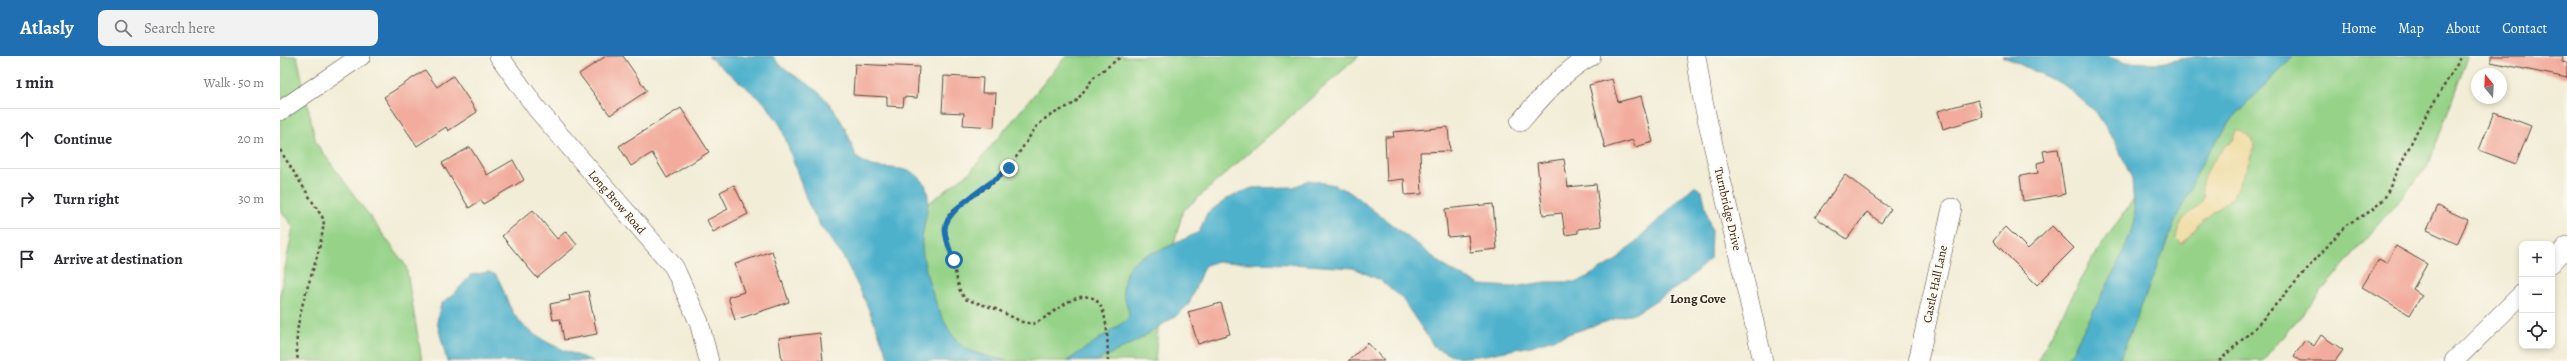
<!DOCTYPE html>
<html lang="en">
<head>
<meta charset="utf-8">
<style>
	body { margin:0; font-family:Alegreya,serif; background:#f2f2f3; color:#2b2b33 }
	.controls { position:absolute; right:12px; bottom:12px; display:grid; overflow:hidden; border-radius:8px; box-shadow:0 2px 6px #0003 }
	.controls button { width:36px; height:36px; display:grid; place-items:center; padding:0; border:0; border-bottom:1px solid #e1e1e2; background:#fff; color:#2b2b33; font:20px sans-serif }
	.compass { position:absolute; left:2191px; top:12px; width:36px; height:36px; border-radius:50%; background:#fff; box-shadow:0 2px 6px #0003; rotate:342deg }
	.stop { position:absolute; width:12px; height:12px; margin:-9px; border:3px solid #1f6fb2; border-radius:50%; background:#fff }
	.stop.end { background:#1f6fb2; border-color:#fff; box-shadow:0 1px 4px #0008 }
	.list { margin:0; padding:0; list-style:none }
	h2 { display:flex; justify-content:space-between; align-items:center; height:52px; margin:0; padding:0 16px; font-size:17px }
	h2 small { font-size:13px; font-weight:400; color:#7c7c81 }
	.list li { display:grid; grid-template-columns:26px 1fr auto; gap:12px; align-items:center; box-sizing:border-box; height:60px; padding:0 16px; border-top:1px solid #e1e1e2 }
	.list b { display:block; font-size:15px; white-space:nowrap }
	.list em { font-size:13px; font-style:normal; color:#7c7c81 }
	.icon { flex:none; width:22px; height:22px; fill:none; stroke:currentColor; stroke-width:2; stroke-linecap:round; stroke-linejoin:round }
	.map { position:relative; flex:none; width:2287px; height:305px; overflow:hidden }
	header { display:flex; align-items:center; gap:24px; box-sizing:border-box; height:56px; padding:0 20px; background:#1f6fb2; color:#fff }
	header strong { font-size:19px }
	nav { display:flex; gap:22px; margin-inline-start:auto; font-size:14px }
	.search { width:280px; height:36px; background:#f2f2f3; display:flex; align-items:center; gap:10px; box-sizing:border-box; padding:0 14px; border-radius:8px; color:#7c7c81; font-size:15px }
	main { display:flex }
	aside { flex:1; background:#fff }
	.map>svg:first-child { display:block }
	.green { fill:#96d389; stroke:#687e54 }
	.sand { fill:#eeda9e; stroke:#94825e }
	.water { fill:#4db1cc; stroke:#446e75 }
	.building { fill:#f2ab9c }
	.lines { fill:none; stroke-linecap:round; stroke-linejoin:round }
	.minor-casing { stroke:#56473a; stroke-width:20 }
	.path { stroke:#56473a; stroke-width:2.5; stroke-dasharray:3 3; stroke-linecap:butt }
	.minor { stroke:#fff; stroke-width:19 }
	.route { stroke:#1f6fb2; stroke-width:5 }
	.labels { text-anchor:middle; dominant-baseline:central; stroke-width:3; stroke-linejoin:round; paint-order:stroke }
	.street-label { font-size:12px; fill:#3b2a1e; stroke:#fbf7ec }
	.neighbourhood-label { font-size:13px; font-weight:bold; fill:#3b2a1e; stroke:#fbf7ec }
</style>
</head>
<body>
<header>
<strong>Atlasly</strong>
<div class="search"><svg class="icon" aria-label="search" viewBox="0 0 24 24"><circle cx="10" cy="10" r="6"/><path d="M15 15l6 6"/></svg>Search here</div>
<nav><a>Home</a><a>Map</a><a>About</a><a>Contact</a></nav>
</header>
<main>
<aside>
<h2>1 min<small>Walk · 50 m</small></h2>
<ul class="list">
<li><svg class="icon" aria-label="ahead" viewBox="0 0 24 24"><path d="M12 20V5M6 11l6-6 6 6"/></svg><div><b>Continue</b></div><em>20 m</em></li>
<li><svg class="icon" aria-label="right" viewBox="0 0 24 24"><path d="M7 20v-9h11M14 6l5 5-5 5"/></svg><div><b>Turn right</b></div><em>30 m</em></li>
<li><svg class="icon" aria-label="arrive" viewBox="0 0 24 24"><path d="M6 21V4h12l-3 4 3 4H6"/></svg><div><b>Arrive at destination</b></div></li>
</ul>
</aside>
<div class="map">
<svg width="2287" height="305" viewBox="0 0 2287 305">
	<rect width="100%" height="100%" fill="#fbf7ec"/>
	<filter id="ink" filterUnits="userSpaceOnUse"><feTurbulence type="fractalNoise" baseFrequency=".025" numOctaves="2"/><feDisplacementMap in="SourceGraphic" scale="8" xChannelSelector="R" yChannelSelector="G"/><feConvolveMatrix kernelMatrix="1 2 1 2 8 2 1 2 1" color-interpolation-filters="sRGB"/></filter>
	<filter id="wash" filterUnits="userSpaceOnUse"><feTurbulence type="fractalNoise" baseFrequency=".012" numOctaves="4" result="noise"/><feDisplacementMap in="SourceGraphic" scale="16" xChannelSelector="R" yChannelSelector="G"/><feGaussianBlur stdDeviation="0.9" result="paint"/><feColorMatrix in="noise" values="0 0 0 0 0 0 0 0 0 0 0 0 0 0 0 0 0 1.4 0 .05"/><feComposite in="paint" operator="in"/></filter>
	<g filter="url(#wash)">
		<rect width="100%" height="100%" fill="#f2edd7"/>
		<path class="green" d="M 0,0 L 17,0 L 36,87 L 126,210 L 142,305 L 0,305 L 0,239 L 13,171 L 0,153 Z
			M 786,0 L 1079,0 L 903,155 L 882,230 L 875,305 L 664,305 L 614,173 L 690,116 Z
			M 1963,0 L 2188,0 L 2148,110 L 1982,305 L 1757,305 L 1814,200 L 1930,33 Z"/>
		<path class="sand" d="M 1956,75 L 1962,75 L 1973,84 L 1974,92 L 1968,109 L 1953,141 L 1923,164 L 1902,188 L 1896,182 C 1900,156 1919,156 1924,140 C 1915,124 1935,103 1946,89 L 1951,87 Z"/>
		<path class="water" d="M 428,0 L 493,0 C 502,14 515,19 528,28 C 554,46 567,72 576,101 C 580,104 585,107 589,109 C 605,114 626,109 639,121 C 658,137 641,168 642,188 C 642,213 663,279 685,292 C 696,299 714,301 726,305 L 610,305 L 584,242 L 564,202 L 539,168 L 527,145 L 501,70 L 485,47 Z
			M 1722,0 L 1826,0 L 1843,6 L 1879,7 L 1919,0 L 2013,0 L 1954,61 L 1925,101 L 1897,161 L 1839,305 L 1787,305 L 1840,205 L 1855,165 L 1852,123 L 1836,87 L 1816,56 L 1784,29 Z
			M 1029,124 L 1054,129 L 1071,137 L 1170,214 L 1200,229 L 1233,231 L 1266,226 L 1298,226 L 1335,205 L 1414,130 L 1422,135 L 1431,174 L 1430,203 L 1405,226 L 1359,255 L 1251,290 L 1205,299 L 1179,302 L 1155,292 L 1121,241 L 1100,224 L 1073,212 L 1011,208 L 934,206 L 924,210 L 909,248 L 897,259 L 857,285 L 817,305 L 787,305 L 848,263 C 851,251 842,243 843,231 C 846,202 862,201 885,192 C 896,187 907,182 919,176 L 927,157 L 950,141 L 972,132 L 1014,131 Z
			M 208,216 L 216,219 C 224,232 226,246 234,258 C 251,284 286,295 313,305 L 167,305 L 157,266 L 161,248 L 174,238 L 191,219 Z"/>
		<g id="blocks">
			<path class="building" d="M 326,0 L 343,0 L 367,35 L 330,59 L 299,18 Z
				M 2211,0 L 2283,0 L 2282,6 L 2287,7 L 2287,22 L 2211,6 Z
				M 575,8 L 639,11 L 637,42 L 624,41 L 623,51 L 607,50 L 607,41 L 573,39 Z
				M 145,14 L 157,31 L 173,20 L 197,56 L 168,75 L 166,71 L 137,90 L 104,41 Z
				M 664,20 L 703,22 L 702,37 L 716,37 L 714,71 L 683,69 L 684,57 L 662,56 Z
				M 1332,23 L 1338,46 L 1361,40 L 1373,86 L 1355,91 L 1353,84 L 1325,92 L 1309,29 Z
				M 1698,44 L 1703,61 L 1663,73 L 1658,55 Z
				M 401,52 L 429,96 L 387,122 L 372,97 L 351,110 L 339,90 Z
				M 2214,56 L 2251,70 L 2236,108 L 2199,94 Z
				M 1168,71 L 1170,95 L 1140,96 L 1142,138 L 1125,139 L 1124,123 L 1107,125 L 1105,81 L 1114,81 L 1113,76 Z
				M 190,91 L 207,119 L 233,104 L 244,124 L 203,148 L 201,144 L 189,152 L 162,107 Z
				M 1778,93 L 1785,138 L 1743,145 L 1740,120 L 1758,117 L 1757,107 L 1765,105 L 1763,95 Z
				M 1284,103 L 1288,131 L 1316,128 L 1321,170 L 1298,173 L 1298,177 L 1285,179 L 1282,157 L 1263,159 L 1257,107 Z
				M 1565,119 L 1611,153 L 1601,167 L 1587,156 L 1567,183 L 1535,161 Z
				M 454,129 L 468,158 L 433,176 L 427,164 L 448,153 L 440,136 Z
				M 1213,148 L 1217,193 L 1190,196 L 1188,179 L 1168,181 L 1165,153 Z
				M 2158,150 L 2188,164 L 2177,188 L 2147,174 Z
				M 253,154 L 277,183 L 286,175 L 297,189 L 257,222 L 222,180 Z
				M 1772,170 L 1794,192 L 1757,229 L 1713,185 L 1726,171 L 1748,193 Z
				M 2116,190 L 2147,208 L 2133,233 L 2142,239 L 2130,259 L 2082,231 L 2099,203 L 2106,207 Z
				M 492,195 L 509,246 L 455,264 L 448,241 L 464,236 L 455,208 Z
				M 308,235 L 317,278 L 284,284 L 280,263 L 273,264 L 270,248 L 290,244 L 289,239 Z
				M 941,247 L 950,278 L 918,288 L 908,256 Z
				M 540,277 L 543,305 L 502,305 L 499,282 Z
				M 2041,279 L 2063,294 L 2055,305 L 2021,305 L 2014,300 L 2025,284 L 2034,290 Z
				M 1088,287 L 1104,305 L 1068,305 Z"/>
		</g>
	</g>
	<g filter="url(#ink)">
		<use href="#blocks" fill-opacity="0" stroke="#56473a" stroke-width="1"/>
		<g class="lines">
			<g class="minor-casing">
				<path id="minor" d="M 219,0 L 257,53 L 394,211 L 419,266 L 429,305
					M 1416,0 L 1423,45 L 1483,305
					M 0,55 L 81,0
					M 1240,66 C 1261,42 1282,16 1311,0
					M 2272,207 L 2287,190
					M 1638,305 L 1672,152
					M 2174,305 L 2242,238"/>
			</g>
			<path class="path" d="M 0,94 L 44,164 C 40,213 10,256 18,305
				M 828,305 C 827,282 831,224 790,245 C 777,252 767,262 753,268 L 742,266 L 716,253 L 685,243 L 680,235 L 667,185 L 665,173 L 668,160 L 679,150 L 716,125 L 729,112 L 756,71 L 767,61 L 795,47 L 814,21 L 842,0
				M 1939,305 L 1976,271 L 2066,169 L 2091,155 L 2104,143 L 2138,73 L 2182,0"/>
			<use href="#minor" class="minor"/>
		</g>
	</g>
	<g class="lines" filter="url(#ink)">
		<path class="route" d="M 674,204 C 670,194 665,184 665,173 C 666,152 712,128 729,112"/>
	</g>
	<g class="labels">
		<g class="street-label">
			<text transform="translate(337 146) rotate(49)">Long Brow Road</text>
			<text transform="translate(1448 153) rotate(77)">Turnbridge Drive</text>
			<text transform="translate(1655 228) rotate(-78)">Castle Hall Lane</text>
		</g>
		<g class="neighbourhood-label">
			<text x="1418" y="242">Long Cove</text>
		</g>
	</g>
</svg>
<div class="controls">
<button>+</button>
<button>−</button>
<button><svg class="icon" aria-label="locate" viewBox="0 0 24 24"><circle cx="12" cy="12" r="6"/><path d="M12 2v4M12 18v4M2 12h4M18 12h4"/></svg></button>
</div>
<svg class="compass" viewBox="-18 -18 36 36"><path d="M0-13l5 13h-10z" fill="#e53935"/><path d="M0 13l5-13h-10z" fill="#7c7c81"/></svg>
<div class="stop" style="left:674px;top:204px"></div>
<div class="stop end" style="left:729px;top:112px"></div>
</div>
</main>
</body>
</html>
